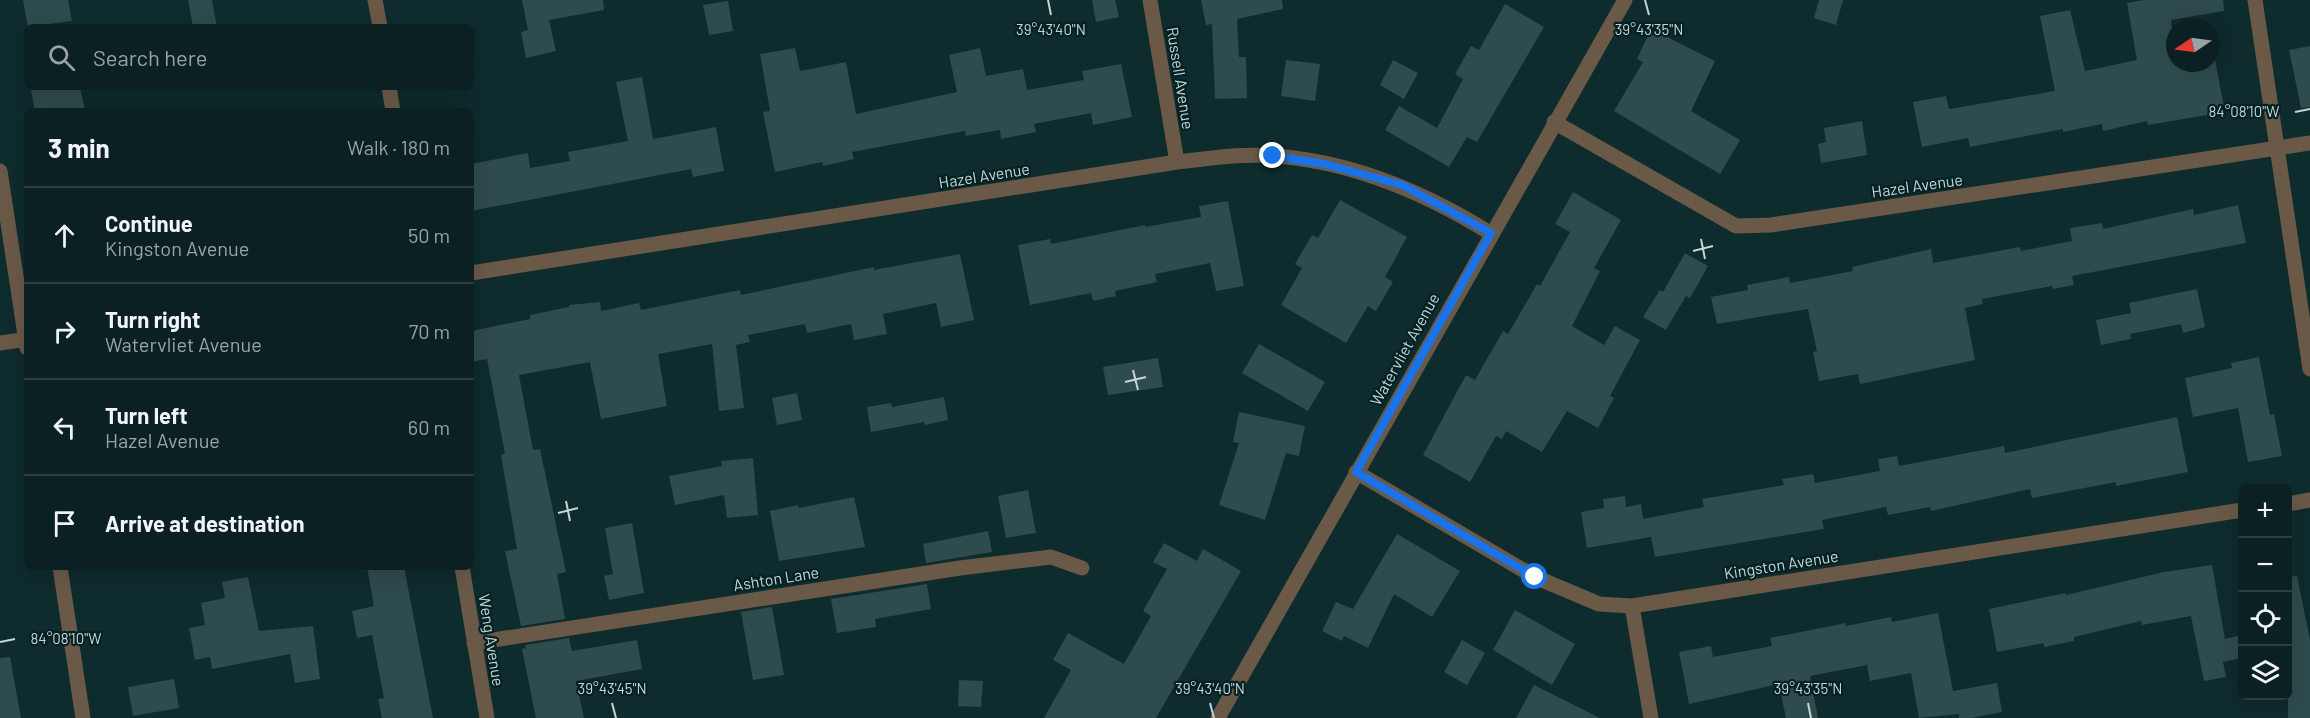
<!DOCTYPE html>
<html lang="en">
<head>
<meta charset="utf-8">
<style>
	body { margin:0; font-family:Barlow,sans-serif; background:#182d2f; color:#f1f3f6 }
	.controls { position:absolute; right:18px; bottom:18px; display:grid; overflow:hidden; border-radius:9px; box-shadow:0 6px 24px #0002 }
	.controls button { width:54px; height:54px; display:grid; place-items:center; padding:0; border:0; border-bottom:2px solid #2a3e40; background:#0a2022; color:#f1f3f6; font:30px sans-serif }
	.compass { position:absolute; left:2166px; top:18px; width:54px; height:54px; border-radius:50%; background:#0a2022; box-shadow:0 6px 24px #0002; rotate:257deg }
	.stop { position:absolute; width:18px; height:18px; margin:-14px; border:4px solid #1a73e8; border-radius:50%; background:#fff }
	.stop.end { background:#1a73e8; border-color:#fff; box-shadow:0 2px 6px #0008 }
	.list { margin:0; padding:0; list-style:none }
	h2 { display:flex; justify-content:space-between; align-items:center; height:78px; margin:0; padding:0 24px; font-size:26px }
	h2 small { font-size:20px; font-weight:400; color:#99a3a5 }
	.list li { display:grid; grid-template-columns:39px 1fr auto; gap:18px; align-items:center; box-sizing:border-box; height:96px; padding:0 24px; border-top:2px solid #2a3e40 }
	.list b { display:block; font-size:22px; white-space:nowrap }
	.list p { margin:0; font-size:20px; white-space:nowrap; color:#99a3a5 }
	.list em { font-size:20px; font-style:normal; color:#99a3a5 }
	.icon { flex:none; width:33px; height:33px; fill:none; stroke:currentColor; stroke-width:2; stroke-linecap:round; stroke-linejoin:round }
	.map { position:relative; flex:none; width:2310px; height:718px; overflow:hidden }
	.search { position:absolute; background:#0a2022; box-shadow:0 6px 24px #0002; left:24px; top:24px; width:450px; height:66px; display:flex; align-items:center; gap:15px; box-sizing:border-box; padding:0 21px; border-radius:9px; color:#99a3a5; font-size:22px }
	.panel { position:absolute; background:#0a2022; box-shadow:0 6px 24px #0002; left:24px; top:108px; width:450px; height:462px; border-radius:9px }
	.map>svg:first-child { display:block }
	.building { fill:#2e4b4e }
	.lines { fill:none; stroke-linecap:round; stroke-linejoin:round }
	.minor { stroke:#6a5947; stroke-width:15 }
	.tertiary { stroke:#6a5947; stroke-width:15 }
	.route { stroke:#1a73e8; stroke-width:8 }
	.ticks { fill:none; stroke:#c5d5d7; stroke-width:2 }
	.labels { text-anchor:middle; dominant-baseline:central; stroke-width:4.5; stroke-linejoin:round; paint-order:stroke }
	.street-label { font-size:16px; fill:#c5d5d7; stroke:#042124 }
	.ticks-label { font-size:15px; text-anchor:middle; fill:#c5d5d7; stroke:#042124; stroke-width:4.5; stroke-linejoin:round; paint-order:stroke }
</style>
</head>
<body>
<div class="map">
<svg width="2310" height="718" viewBox="0 0 2310 718">
	<rect width="100%" height="100%" fill="#0e2b2e"/>
	<path class="building" d="M 23,0 L 68,0 L 72,21 L 28,27 Z
		M 188,0 L 212,0 L 217,27 L 193,27 Z
		M 522,0 L 603,0 L 604,10 L 549,20 L 556,51 L 526,58 L 521,32 L 528,30 Z
		M 1092,0 L 1115,0 L 1119,17 L 1096,22 Z
		M 1201,0 L 1282,0 L 1283,9 L 1237,19 L 1239,57 L 1246,57 L 1247,98 L 1215,99 L 1212,24 L 1206,25 Z
		M 1819,0 L 1843,0 L 1836,25 L 1814,18 Z
		M 2144,0 L 2223,0 L 2224,11 L 2171,20 L 2175,63 L 2178,63 L 2179,68 L 2215,60 L 2225,112 L 2148,125 L 2147,121 L 2103,131 L 2102,124 L 2063,132 L 2063,129 L 1970,147 L 1968,138 L 1922,147 L 1913,102 L 1946,96 L 1949,109 L 2055,91 L 2040,16 L 2070,10 L 2085,71 L 2137,60 L 2127,3 Z
		M 728,1 L 733,31 L 709,35 L 703,5 Z
		M 1505,4 L 1544,27 L 1477,142 L 1467,137 L 1449,167 L 1385,130 L 1399,106 L 1437,128 L 1463,79 L 1455,74 L 1471,46 L 1479,50 Z
		M 1651,29 L 1715,61 L 1691,111 L 1740,140 L 1720,174 L 1614,111 L 1643,62 L 1637,59 Z
		M 2310,46 L 2310,107 L 2301,108 L 2289,50 Z
		M 795,48 L 800,71 L 846,62 L 856,114 L 957,92 L 949,55 L 980,48 L 986,76 L 1023,69 L 1027,90 L 1084,80 L 1082,71 L 1121,64 L 1132,117 L 1093,125 L 1091,113 L 1034,124 L 1036,132 L 1001,139 L 1000,130 L 966,136 L 965,131 L 852,152 L 854,159 L 823,166 L 822,162 L 775,172 L 763,112 L 770,111 L 760,54 Z
		M 1286,60 L 1320,64 L 1315,101 L 1281,96 Z
		M 1393,60 L 1418,73 L 1404,99 L 1380,85 Z
		M 642,77 L 653,139 L 716,127 L 724,171 L 693,177 L 691,169 L 471,211 L 471,164 L 528,153 L 530,168 L 570,161 L 568,152 L 628,141 L 616,82 Z
		M 48,87 L 80,87 L 85,111 L 35,111 L 31,90 Z
		M 1862,121 L 1867,155 L 1821,163 L 1818,144 L 1826,142 L 1824,128 Z
		M 1573,192 L 1621,220 L 1594,268 L 1600,271 L 1572,326 L 1604,345 L 1615,326 L 1640,340 L 1610,396 L 1614,398 L 1598,428 L 1567,411 L 1542,452 L 1506,431 L 1502,439 L 1496,436 L 1470,482 L 1423,455 L 1466,375 L 1475,380 L 1503,331 L 1508,334 L 1537,284 L 1540,286 L 1570,232 L 1555,224 Z
		M 1340,200 L 1407,237 L 1385,277 L 1393,282 L 1376,311 L 1368,306 L 1346,343 L 1281,305 L 1302,268 L 1295,264 L 1312,235 L 1318,238 Z
		M 1228,201 L 1244,286 L 1216,291 L 1210,263 L 1155,274 L 1157,282 L 1115,291 L 1116,296 L 1093,301 L 1091,293 L 1030,305 L 1018,245 L 1050,239 L 1051,244 L 1145,225 L 1145,227 L 1201,217 L 1199,206 Z
		M 2238,205 L 2246,243 L 2072,276 L 2074,285 L 2053,289 L 2052,286 L 1982,299 L 1983,304 L 1965,308 L 1975,360 L 1860,384 L 1858,374 L 1819,381 L 1813,352 L 1817,351 L 1808,309 L 1717,324 L 1711,297 L 1748,290 L 1747,285 L 1789,277 L 1790,283 L 1853,271 L 1852,267 L 1931,249 L 1933,263 L 2020,247 L 2021,251 L 2072,241 L 2070,228 L 2102,223 L 2103,229 L 2193,209 L 2194,215 Z
		M 1685,253 L 1708,266 L 1690,298 L 1686,296 L 1666,330 L 1643,317 L 1660,290 L 1663,292 Z
		M 960,254 L 974,320 L 941,327 L 936,303 L 883,314 L 887,334 L 854,340 L 851,324 L 807,333 L 805,324 L 748,335 L 750,342 L 736,345 L 744,408 L 719,411 L 712,344 L 658,354 L 667,406 L 601,419 L 590,362 L 519,375 L 533,450 L 540,449 L 566,572 L 557,574 L 565,619 L 521,626 L 505,551 L 517,549 L 501,455 L 505,454 L 487,359 L 471,362 L 471,331 L 530,319 L 530,315 L 569,307 L 569,305 L 600,302 L 601,311 L 639,303 L 641,310 L 740,290 L 741,295 L 874,267 L 874,270 Z
		M 2197,289 L 2205,327 L 2183,333 L 2181,324 L 2130,334 L 2131,339 L 2101,345 L 2096,320 L 2131,313 L 2129,303 Z
		M 1259,344 L 1325,382 L 1308,411 L 1242,373 Z
		M 2259,357 L 2270,415 L 2274,414 L 2282,456 L 2248,462 L 2238,408 L 2193,417 L 2185,378 L 2232,368 L 2231,363 Z
		M 1158,358 L 1163,387 L 1108,395 L 1103,367 Z
		M 797,393 L 802,420 L 777,425 L 772,398 Z
		M 944,397 L 948,420 L 925,425 L 924,422 L 871,432 L 867,407 L 891,403 L 892,407 Z
		M 1239,412 L 1305,426 L 1299,456 L 1286,453 L 1265,520 L 1219,505 L 1239,443 L 1233,442 Z
		M 2177,417 L 2188,472 L 2116,486 L 2116,482 L 2032,498 L 2030,489 L 1931,511 L 1930,507 L 1888,515 L 1886,507 L 1822,520 L 1824,529 L 1655,557 L 1651,537 L 1587,548 L 1581,512 L 1604,508 L 1603,499 L 1625,496 L 1626,507 L 1641,504 L 1643,519 L 1704,507 L 1702,499 L 1784,485 L 1782,479 L 1813,474 L 1815,483 L 1880,471 L 1878,459 L 1897,456 L 1899,466 L 2004,446 L 2005,453 Z
		M 753,458 L 758,515 L 727,518 L 724,495 L 675,505 L 669,476 L 722,466 L 721,461 Z
		M 1028,490 L 1036,533 L 1006,538 L 998,496 Z
		M 854,497 L 865,547 L 779,561 L 770,511 L 798,505 L 799,508 Z
		M 632,523 L 644,593 L 609,600 L 604,576 L 613,574 L 605,528 Z
		M 988,531 L 992,552 L 926,563 L 923,544 Z
		M 1397,534 L 1460,571 L 1432,617 L 1394,594 L 1368,648 L 1344,636 L 1342,641 L 1322,631 L 1336,602 L 1353,609 Z
		M 1164,543 L 1197,561 L 1203,549 L 1241,571 L 1156,718 L 1044,718 L 1071,670 L 1053,660 L 1068,633 L 1124,664 L 1151,616 L 1143,611 L 1167,569 L 1153,562 Z
		M 2212,565 L 2225,639 L 2242,635 L 2242,658 L 2223,662 L 2226,677 L 2204,681 L 2191,616 L 2142,625 L 2141,621 L 2074,637 L 2074,641 L 2044,647 L 2044,643 L 1997,652 L 1989,609 L 2065,593 L 2066,595 L 2164,572 Z
		M 367,567 L 404,567 L 433,718 L 382,718 L 378,699 L 384,698 L 372,635 L 357,638 L 352,611 L 374,606 Z
		M 2297,576 L 2310,640 L 2310,718 L 2288,718 L 2288,577 Z
		M 248,577 L 259,631 L 313,626 L 320,679 L 295,683 L 290,654 L 212,669 L 210,657 L 195,660 L 189,628 L 205,625 L 201,603 L 225,598 L 222,582 Z
		M 927,584 L 931,609 L 875,619 L 876,627 L 837,633 L 831,599 Z
		M 772,607 L 784,675 L 753,680 L 741,612 Z
		M 1515,610 L 1575,644 L 1552,685 L 1493,650 Z
		M 1938,613 L 1953,691 L 1997,683 L 2002,712 L 1971,718 L 1959,718 L 1959,714 L 1919,718 L 1911,673 L 1870,681 L 1867,665 L 1810,676 L 1818,718 L 1786,718 L 1779,684 L 1689,704 L 1679,652 L 1711,646 L 1713,657 L 1772,646 L 1770,638 L 1846,623 L 1846,626 L 1891,617 L 1892,622 Z
		M 569,638 L 572,651 L 637,640 L 642,669 L 576,681 L 584,718 L 536,718 L 522,649 L 526,648 L 525,645 Z
		M 1462,640 L 1485,653 L 1467,685 L 1444,672 Z
		M 10,657 L 21,718 L 0,718 L 0,658 Z
		M 174,679 L 179,708 L 133,716 L 128,687 Z
		M 959,680 L 983,681 L 981,707 L 958,706 Z
		M 1534,685 L 1600,718 L 1516,718 Z"/>
	<g class="lines">
		<path class="minor" d="M 375,0 L 380,27
			M 1150,0 L 1177,162
			M 2255,0 L 2310,369
			M 389,87 L 393,111
			M 1554,122 L 1736,226 L 1771,225 L 2310,143
			M 0,171 L 27,348
			M 471,273 L 1177,162 C 1208,159 1241,153 1273,156 C 1352,161 1424,192 1490,233
			M 0,343 L 27,339
			M 1356,472 L 1535,577 L 1599,604 L 1632,606 L 2242,510
			M 2288,504 L 2310,500
			M 60,567 L 83,718
			M 462,567 L 487,718
			M 1632,606 L 1651,718
			M 474,643 L 960,568 L 1051,557 L 1082,568"/>
		<path class="tertiary" d="M 1218,718 L 1625,0"/>
	</g>
	<g class="lines">
		<path class="route" d="M 1273,156 L 1325,164 L 1402,185 L 1491,233 L 1356,472 L 1535,577"/>
	</g>
	<path class="ticks" d="M 1048,0 L 1051,15M 1645,0 L 1649,15M 2295,112 L 2310,109M 1701,239 L 1705,259M 1693,251 L 1713,246M 1133,370 L 1138,390M 1125,382 L 1146,377M 566,501 L 570,521M 558,513 L 578,508M 0,642 L 15,639M 612,703 L 616,718M 1210,703 L 1214,718M 1808,703 L 1811,718"/>
	<g class="labels">
		<g class="street-label">
			<text transform="translate(1181 78) rotate(81)">Russell Avenue</text>
			<text transform="translate(984 175) rotate(-9)">Hazel Avenue</text>
			<text transform="translate(1917 185) rotate(-8)">Hazel Avenue</text>
			<text transform="translate(1404 349) rotate(-61)">Watervliet Avenue</text>
			<text transform="translate(1781 564) rotate(-9)">Kingston Avenue</text>
			<text transform="translate(776 578) rotate(-9)">Ashton Lane</text>
			<text transform="translate(492 640) rotate(81)">Weng Avenue</text>
		</g>
	</g>
	<g class="ticks-label">
		<text x="1051" y="35">39°43'40"N</text>
		<text x="1649" y="35">39°43'35"N</text>
		<text x="2244" y="117">84°08'10"W</text>
		<text x="66" y="644">84°08'10"W</text>
		<text x="612" y="694">39°43'45"N</text>
		<text x="1210" y="694">39°43'40"N</text>
		<text x="1808" y="694">39°43'35"N</text>
	</g>
</svg>
<div class="controls">
<button>+</button>
<button>−</button>
<button><svg class="icon" aria-label="locate" viewBox="0 0 24 24"><circle cx="12" cy="12" r="6"/><path d="M12 2v4M12 18v4M2 12h4M18 12h4"/></svg></button>
<button><svg class="icon" aria-label="layers" viewBox="0 0 24 24"><path d="M12 4l9 5-9 5-9-5zM3 14l9 5 9-5"/></svg></button>
</div>
<svg class="compass" viewBox="-18 -18 36 36"><path d="M0-13l5 13h-10z" fill="#e53935"/><path d="M0 13l5-13h-10z" fill="#99a3a5"/></svg>
<div class="stop" style="left:1535px;top:577px"></div>
<div class="stop end" style="left:1273px;top:156px"></div>
<div class="search"><svg class="icon" aria-label="search" viewBox="0 0 24 24"><circle cx="10" cy="10" r="6"/><path d="M15 15l6 6"/></svg>Search here</div>
<section class="panel">
<h2>3 min<small>Walk · 180 m</small></h2>
<ul class="list">
<li><svg class="icon" aria-label="ahead" viewBox="0 0 24 24"><path d="M12 20V5M6 11l6-6 6 6"/></svg><div><b>Continue</b><p>Kingston Avenue</p></div><em>50 m</em></li>
<li><svg class="icon" aria-label="right" viewBox="0 0 24 24"><path d="M7 20v-9h11M14 6l5 5-5 5"/></svg><div><b>Turn right</b><p>Watervliet Avenue</p></div><em>70 m</em></li>
<li><svg class="icon" aria-label="left" viewBox="0 0 24 24"><path d="M17 20v-9H6M10 6l-5 5 5 5"/></svg><div><b>Turn left</b><p>Hazel Avenue</p></div><em>60 m</em></li>
<li><svg class="icon" aria-label="arrive" viewBox="0 0 24 24"><path d="M6 21V4h12l-3 4 3 4H6"/></svg><div><b>Arrive at destination</b></div></li>
</ul>
</section>
</div>
</body>
</html>
